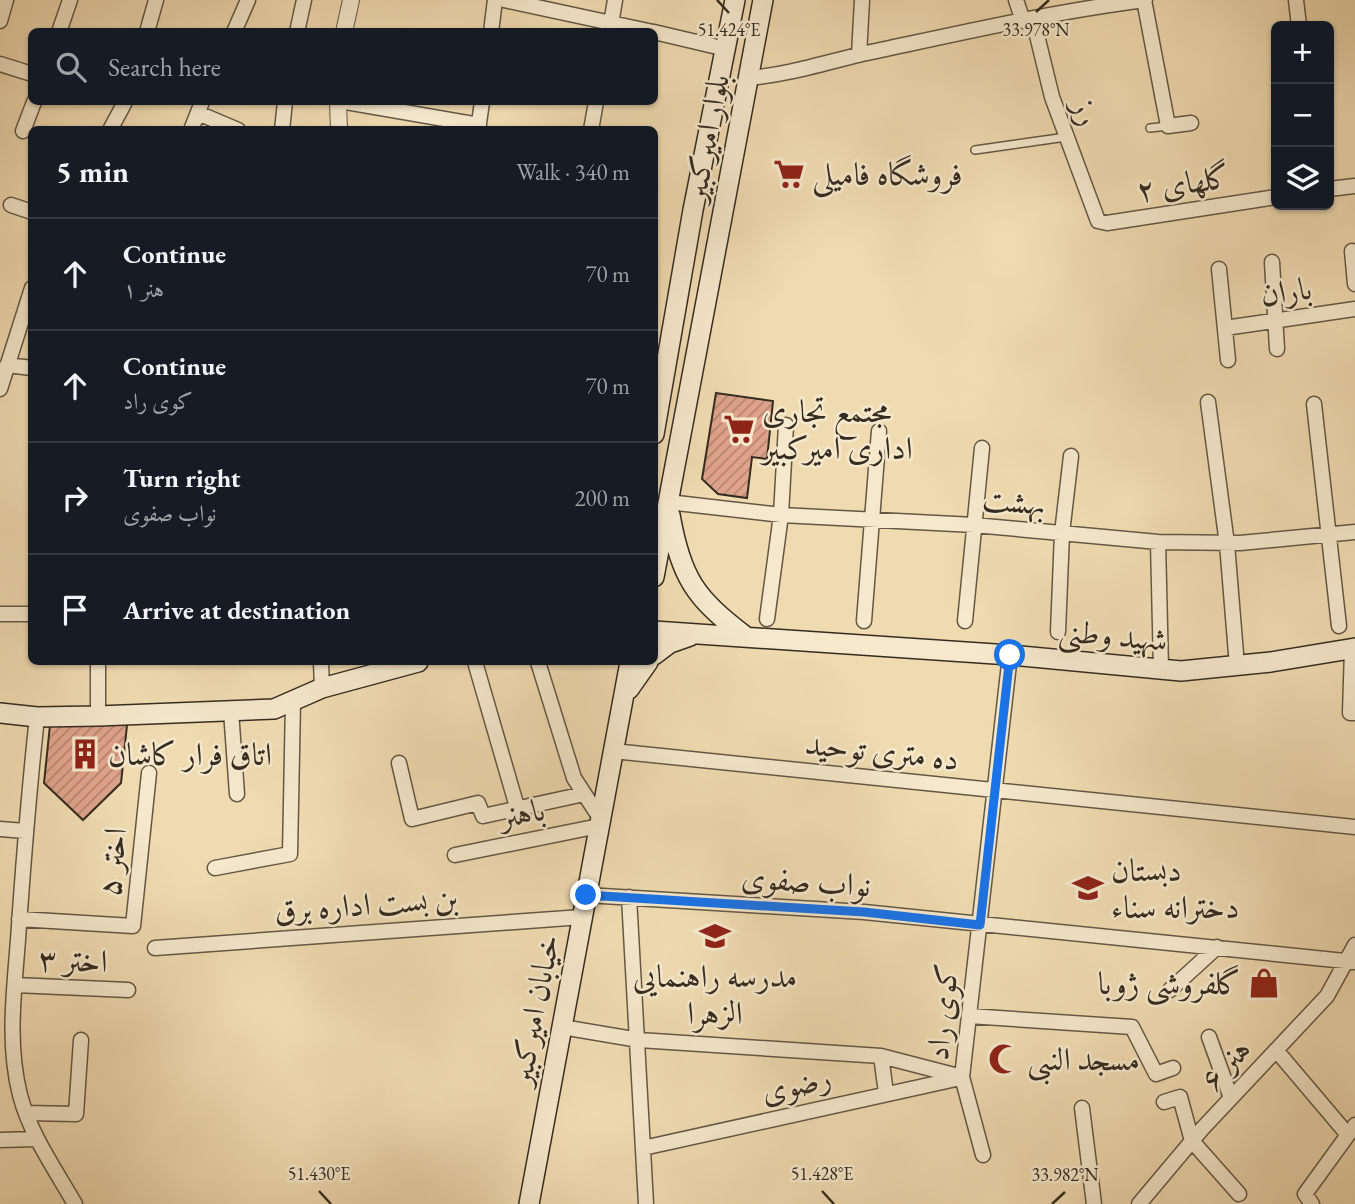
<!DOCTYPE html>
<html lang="en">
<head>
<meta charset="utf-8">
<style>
	body { margin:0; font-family:"EB Garamond",Amiri,serif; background:#20242c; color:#f1f3f6 }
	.controls { position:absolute; right:21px; top:21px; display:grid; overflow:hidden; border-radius:10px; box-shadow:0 2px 5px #0004 }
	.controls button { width:63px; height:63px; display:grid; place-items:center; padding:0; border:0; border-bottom:2px solid #363941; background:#171b24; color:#f1f3f6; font:35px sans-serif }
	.stop { position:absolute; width:21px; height:21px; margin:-16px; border:5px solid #1a73e8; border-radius:50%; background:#fff }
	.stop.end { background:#1a73e8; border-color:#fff; box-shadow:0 2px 7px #0008 }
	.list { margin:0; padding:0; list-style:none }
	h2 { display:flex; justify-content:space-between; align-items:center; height:91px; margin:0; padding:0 28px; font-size:30px }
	h2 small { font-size:23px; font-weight:400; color:#9ea1a6 }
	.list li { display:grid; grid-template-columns:46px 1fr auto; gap:21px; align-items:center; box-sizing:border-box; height:112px; padding:0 28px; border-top:2px solid #363941 }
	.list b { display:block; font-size:26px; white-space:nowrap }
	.list p { margin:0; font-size:23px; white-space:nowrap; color:#9ea1a6 }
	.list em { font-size:23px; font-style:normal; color:#9ea1a6 }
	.icon { flex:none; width:38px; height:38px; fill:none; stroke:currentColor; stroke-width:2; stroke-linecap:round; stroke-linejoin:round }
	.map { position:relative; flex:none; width:1355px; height:1204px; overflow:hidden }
	.search { position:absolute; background:#171b24; box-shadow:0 2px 5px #0004; left:28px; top:28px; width:630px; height:77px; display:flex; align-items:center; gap:18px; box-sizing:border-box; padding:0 24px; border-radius:10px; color:#9ea1a6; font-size:26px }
	.panel { position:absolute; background:#171b24; box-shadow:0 2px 5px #0004; left:28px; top:126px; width:630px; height:539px; border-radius:10px }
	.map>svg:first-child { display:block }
	.building { fill:url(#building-hatch); stroke:#352c21; stroke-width:2 }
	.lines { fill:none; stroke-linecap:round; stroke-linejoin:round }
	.service-casing { stroke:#645845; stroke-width:10 }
	.minor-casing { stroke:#645845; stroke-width:17 }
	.tertiary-casing { stroke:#645845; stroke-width:18 }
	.secondary-casing { stroke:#352c21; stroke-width:22 }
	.service { stroke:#f5e8cc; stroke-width:7 }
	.minor { stroke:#f5e8cc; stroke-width:14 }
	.tertiary { stroke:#f5e8cc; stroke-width:16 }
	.secondary { stroke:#f5e8cc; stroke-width:19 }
	.route { stroke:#1a73e8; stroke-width:9 }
	.ticks { fill:none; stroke:#352c21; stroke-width:2.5 }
	.labels { text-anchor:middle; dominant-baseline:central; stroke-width:5; stroke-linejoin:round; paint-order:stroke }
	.street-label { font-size:32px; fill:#352c21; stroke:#f5e8cc }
	.poi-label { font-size:32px; fill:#352c21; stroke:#f5e8cc; text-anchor:start }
	.ticks-label { font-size:18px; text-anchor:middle; fill:#352c21; stroke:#f5e8cc; stroke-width:5; stroke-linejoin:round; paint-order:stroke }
</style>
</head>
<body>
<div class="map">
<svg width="1355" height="1204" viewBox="0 0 1355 1204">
	<defs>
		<pattern id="building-hatch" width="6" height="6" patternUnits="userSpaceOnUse" patternTransform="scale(1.75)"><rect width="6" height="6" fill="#dfa38b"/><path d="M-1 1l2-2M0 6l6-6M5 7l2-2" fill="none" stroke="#b68571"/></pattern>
	</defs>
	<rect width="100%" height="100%" fill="#f0dbb1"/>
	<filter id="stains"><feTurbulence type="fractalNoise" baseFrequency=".00286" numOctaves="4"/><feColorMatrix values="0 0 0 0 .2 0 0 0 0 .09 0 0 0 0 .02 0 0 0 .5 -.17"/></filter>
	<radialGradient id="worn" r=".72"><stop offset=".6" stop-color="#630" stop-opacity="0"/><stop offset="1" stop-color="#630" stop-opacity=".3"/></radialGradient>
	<path class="building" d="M 716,393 L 773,401 L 767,459 L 752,457 L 747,498 L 718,494 L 702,479 Z
		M 50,725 L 127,725 L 121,783 L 83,820 L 44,783 Z"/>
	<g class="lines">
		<g class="service-casing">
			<path id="service" d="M 1150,128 L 1168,126
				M 975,150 L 1066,137"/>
		</g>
		<g class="minor-casing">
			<path id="minor" d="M 504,0 L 653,32
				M 1016,0 L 1023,21
				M 1144,0 L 1168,126 L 1191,123
				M 1296,0 L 1299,26
				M 1033,19 L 1052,97 L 1098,221 L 1107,223 L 1276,197
				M 0,21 L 6,0
				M 610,30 L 615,0
				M 59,32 L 70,0
				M 147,32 L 156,0
				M 234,32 L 248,0
				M 297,32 L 304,0
				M 491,32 L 495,0
				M 654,32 L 726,49
				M 859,55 L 862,0
				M 0,64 L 32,74
				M 748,78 C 787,75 824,63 862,54 C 956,34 1050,12 1145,0
				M 346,102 L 479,125
				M 198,113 L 238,130
				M 110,130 L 125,102
				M 191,130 L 202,102
				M 282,130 L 285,102
				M 478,130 L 482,102
				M 591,130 L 596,102
				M 23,131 L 34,102
				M 1329,189 L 1355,186
				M 11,205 L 32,212
				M 1352,251 L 1355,284
				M 1272,262 L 1277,349
				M 1219,269 L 1228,360
				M 1225,328 L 1355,309
				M 7,365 L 32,368
				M 0,389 L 32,288
				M 1208,402 L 1227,544 L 1237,666
				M 1314,404 L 1339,626
				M 668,502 L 781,515 L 974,525 L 1158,542 L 1240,543 L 1355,532
				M 1158,542 L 1161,669
				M 0,614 L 32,614
				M 767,619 L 781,515 L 786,425
				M 864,621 L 879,431
				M 965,621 L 982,448
				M 1058,632 L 1062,533 L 1071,456
				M 1352,649 L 1350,713 L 1355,713
				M 321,662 L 322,688
				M 475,662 L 517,807
				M 538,662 L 574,778 L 600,818
				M 231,711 L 237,794
				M 98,716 L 98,662
				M 37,717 C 29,791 23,866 18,940 C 14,992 7,1044 20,1095 C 30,1134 55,1169 75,1204
				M 613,751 L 1355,827
				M 399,763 L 412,819 L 478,803 L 483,816 L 584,794
				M 0,829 L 25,831
				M 455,855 L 599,826
				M 215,868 L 290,854 L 293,702
				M 586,895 L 864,912 L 1355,962
				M 629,897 L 646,1204
				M 19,919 L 133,926 L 149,773
				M 155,948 L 582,917
				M 15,985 L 128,990
				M 1170,990 L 1217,947
				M 969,1016 L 1132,1027 L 1156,1074 L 1173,1068
				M 562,1027 L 639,1040 L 881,1056 L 962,1077
				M 1209,1037 L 1231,1098
				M 1276,1050 L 1348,1135
				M 881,1056 L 886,1093
				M 1164,1102 L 1180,1097 L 1192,1141 L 1239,1194
				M 1082,1108 L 1094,1204
				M 27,1113 L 76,1114 L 81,1040
				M 0,1140 L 37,1139
				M 643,1148 L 956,1079
				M 983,1155 L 962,1077 L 1010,655
				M 1139,1204 L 1202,1129 L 1327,996 L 1355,945
				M 1312,1204 L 1305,1194 L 1355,1125"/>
		</g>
		<g class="tertiary-casing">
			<path id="tertiary" d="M 344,32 L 351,0
				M 338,102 L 339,130"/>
		</g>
		<g class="secondary-casing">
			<path id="secondary" d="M 654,434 L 693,210 L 735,0
				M 670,515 C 681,578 695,598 745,636
				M 654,577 L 763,0
				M 654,631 L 1010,655 L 1181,671 L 1271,662 L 1355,648
				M 654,655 L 670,643 L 690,636
				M 629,689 L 648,662
				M 0,713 L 37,717 L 98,716 L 274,709 L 322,688 L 418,662
				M 529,1204 L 630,662"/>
		</g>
		<use href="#service" class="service"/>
		<use href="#minor" class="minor"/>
		<use href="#tertiary" class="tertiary"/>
		<use href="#secondary" class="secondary"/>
	</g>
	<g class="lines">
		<path class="route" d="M 586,895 L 864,912 L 980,925 L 1010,655"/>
	</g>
	<path class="ticks" d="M 717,0 L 729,13M 1036,12 L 1049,0M 319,1191 L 331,1204M 822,1191 L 834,1204M 1052,1204 L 1065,1192"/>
	<defs>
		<g id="supermarket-bare" transform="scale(2.415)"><path d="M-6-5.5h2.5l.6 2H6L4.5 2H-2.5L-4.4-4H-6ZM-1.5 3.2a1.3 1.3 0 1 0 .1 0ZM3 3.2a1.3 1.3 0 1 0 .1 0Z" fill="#8f2418" stroke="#f5e8cc" stroke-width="2.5" paint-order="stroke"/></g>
		<g id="building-bare" transform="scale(2.415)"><path d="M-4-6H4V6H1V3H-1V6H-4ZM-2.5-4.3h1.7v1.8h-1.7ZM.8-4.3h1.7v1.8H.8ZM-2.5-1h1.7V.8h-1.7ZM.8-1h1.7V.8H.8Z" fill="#8f2418" stroke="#f5e8cc" stroke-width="2.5" paint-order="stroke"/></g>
		<g id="school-bare" transform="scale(2.415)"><path d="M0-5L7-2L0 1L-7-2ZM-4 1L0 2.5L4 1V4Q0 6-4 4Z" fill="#8f2418" stroke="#f5e8cc" stroke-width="2.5" paint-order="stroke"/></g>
		<g id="shop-bare" transform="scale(2.415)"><path d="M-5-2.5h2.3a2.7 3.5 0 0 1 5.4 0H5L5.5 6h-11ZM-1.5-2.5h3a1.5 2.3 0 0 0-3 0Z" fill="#8f2418" stroke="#f5e8cc" stroke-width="2.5" paint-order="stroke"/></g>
		<g id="mosque-bare" transform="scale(2.415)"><path d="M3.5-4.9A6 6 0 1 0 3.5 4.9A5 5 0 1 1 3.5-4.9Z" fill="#8f2418" stroke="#f5e8cc" stroke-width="2.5" paint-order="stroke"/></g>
	</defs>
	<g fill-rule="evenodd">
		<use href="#supermarket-bare" x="789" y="174"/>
		<use href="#supermarket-bare" x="739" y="429"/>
		<use href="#building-bare" x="85" y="754"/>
		<use href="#school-bare" x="1088" y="888"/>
		<use href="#school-bare" x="715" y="936"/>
		<use href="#shop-bare" x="1264" y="983"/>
		<use href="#mosque-bare" x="1004" y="1059"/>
	</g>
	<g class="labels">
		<g class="street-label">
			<text transform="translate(1087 112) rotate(70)">رز</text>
			<text transform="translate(706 138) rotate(-79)">بلوار امیرکبیر</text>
			<text transform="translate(1183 183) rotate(-9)">گلهای ۲</text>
			<text transform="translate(1286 291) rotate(-8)">باران</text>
			<text transform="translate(1014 501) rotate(5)">بهشت</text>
			<text transform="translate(1113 635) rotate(5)">شهید وطنی</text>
			<text transform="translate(882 751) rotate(6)">ده متری توحید</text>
			<text transform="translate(522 813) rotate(-11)">باهنر</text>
			<text transform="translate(112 862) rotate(-84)">اختر ۵</text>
			<text transform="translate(806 881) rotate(4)">نواب صفوی</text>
			<text transform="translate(366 904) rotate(-4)">بن بست اداره برق</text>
			<text transform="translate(73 960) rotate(2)">اختر ۳</text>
			<text transform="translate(534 1010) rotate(-79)">خیابان امیرکبیر</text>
			<text transform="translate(942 1012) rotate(-84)">کوی راد</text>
			<text transform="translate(1225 1064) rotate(-47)">هنر ۶</text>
			<text transform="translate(796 1084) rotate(-13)">رضوی</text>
		</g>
		<g class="poi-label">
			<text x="812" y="174">فروشگاه فامیلی</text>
			<text x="762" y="411">مجتمع تجاری<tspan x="762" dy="37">اداری امیرکبیر</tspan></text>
			<text x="108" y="754">اتاق فرار کاشان</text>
			<text x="1111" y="870">دبستان<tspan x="1111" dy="37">دخترانه سناء</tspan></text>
			<text x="715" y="976" text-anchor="middle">مدرسه راهنمایی<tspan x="715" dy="37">الزهرا</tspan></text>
			<text x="1241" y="983" text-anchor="end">گلفروشی ژوبا</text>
			<text x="1027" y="1059">مسجد النبی</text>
		</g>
	</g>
	<g class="ticks-label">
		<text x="1036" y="36">33.978°N</text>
		<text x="729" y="36">51.424°E</text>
		<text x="319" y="1180">51.430°E</text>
		<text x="822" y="1180">51.428°E</text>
		<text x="1065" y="1181">33.982°N</text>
	</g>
	<rect width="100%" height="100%" filter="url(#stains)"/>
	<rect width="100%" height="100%" fill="url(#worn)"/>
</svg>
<div class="controls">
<button>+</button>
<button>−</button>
<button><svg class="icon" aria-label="layers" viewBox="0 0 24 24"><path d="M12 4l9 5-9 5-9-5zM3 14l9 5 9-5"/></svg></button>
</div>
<div class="stop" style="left:1010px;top:655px"></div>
<div class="stop end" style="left:586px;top:895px"></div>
<div class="search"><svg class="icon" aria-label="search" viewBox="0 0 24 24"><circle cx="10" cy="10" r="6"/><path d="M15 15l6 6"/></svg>Search here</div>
<section class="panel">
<h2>5 min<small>Walk · 340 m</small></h2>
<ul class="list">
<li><svg class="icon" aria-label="ahead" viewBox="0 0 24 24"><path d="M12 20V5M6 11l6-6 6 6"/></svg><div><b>Continue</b><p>هنر ۱</p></div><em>70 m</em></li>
<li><svg class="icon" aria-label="ahead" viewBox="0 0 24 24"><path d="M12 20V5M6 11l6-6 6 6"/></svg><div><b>Continue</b><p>کوی راد</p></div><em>70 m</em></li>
<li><svg class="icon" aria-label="right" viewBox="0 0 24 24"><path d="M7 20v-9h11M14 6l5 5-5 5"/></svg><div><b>Turn right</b><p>نواب صفوی</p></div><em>200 m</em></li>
<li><svg class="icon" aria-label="arrive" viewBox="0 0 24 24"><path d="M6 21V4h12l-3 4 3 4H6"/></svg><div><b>Arrive at destination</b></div></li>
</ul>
</section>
</div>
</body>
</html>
